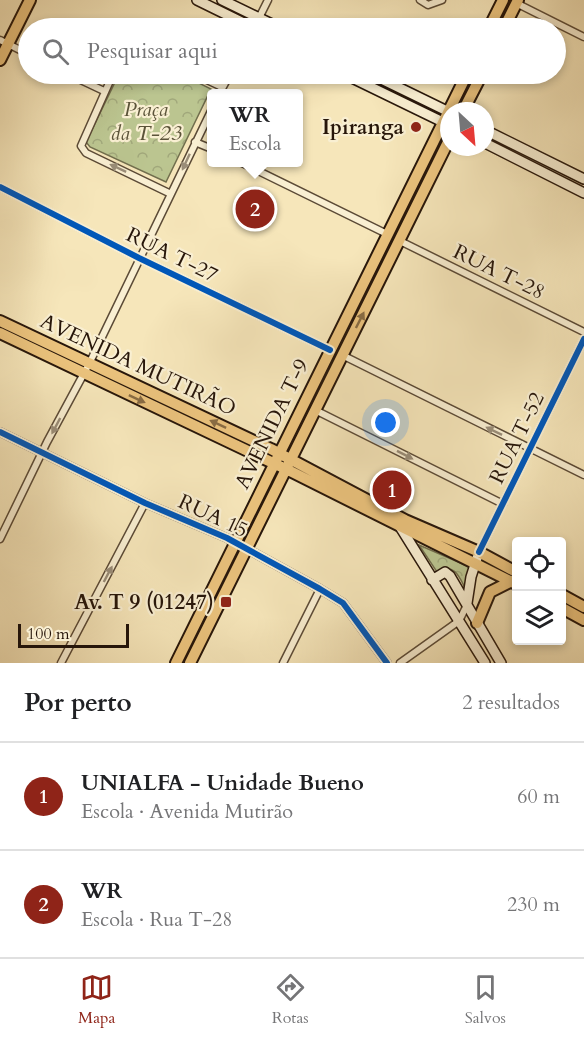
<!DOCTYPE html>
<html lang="pt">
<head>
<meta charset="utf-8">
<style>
	body { margin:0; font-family:Cardo,serif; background:#f6f6f6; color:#202124 }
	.controls { position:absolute; right:18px; bottom:18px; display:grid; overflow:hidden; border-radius:6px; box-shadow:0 3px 9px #0003 }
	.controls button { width:54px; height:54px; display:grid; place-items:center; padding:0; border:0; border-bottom:2px solid #e0e0e0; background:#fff; color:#202124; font:30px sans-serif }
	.compass { position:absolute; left:440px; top:102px; width:54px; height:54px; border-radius:50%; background:#fff; box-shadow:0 3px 9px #0003; rotate:154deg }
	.scale { position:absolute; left:18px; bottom:15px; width:111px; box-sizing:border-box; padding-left:6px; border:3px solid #27160a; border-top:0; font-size:16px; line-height:21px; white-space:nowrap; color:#27160a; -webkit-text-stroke:4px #f9efd2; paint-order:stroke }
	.you { position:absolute; left:386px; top:423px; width:21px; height:21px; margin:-15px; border:4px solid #fff; border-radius:50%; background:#1a73e8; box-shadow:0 0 0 9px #1a73e833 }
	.badge { display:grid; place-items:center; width:39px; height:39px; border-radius:50%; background:#8f2418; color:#fff; font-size:20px; font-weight:700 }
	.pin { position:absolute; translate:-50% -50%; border:3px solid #fff; box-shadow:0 2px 6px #0006 }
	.popup { position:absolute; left:207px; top:89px; width:96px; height:78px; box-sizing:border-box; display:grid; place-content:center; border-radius:6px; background:#fff; filter:drop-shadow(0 2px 4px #0005); font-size:20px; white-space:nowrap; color:#757577 }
	.popup b { font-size:22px; color:#202124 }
	.popup::after { content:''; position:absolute; left:50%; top:100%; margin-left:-12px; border:12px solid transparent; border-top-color:#fff }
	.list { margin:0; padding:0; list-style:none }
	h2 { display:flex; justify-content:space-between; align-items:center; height:78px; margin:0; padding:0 24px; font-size:26px }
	h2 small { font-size:20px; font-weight:400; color:#757577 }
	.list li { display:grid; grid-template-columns:39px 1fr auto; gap:18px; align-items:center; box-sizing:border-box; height:108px; padding:0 24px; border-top:2px solid #e0e0e0 }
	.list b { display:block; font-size:22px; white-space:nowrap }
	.list p { margin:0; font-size:20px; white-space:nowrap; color:#757577 }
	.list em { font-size:20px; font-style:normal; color:#757577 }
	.icon { flex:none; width:33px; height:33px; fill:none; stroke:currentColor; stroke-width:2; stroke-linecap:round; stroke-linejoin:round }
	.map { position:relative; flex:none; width:584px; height:663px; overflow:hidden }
	.search { position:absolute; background:#fff; box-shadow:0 3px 9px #0003; left:18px; right:18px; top:18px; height:66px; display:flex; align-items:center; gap:15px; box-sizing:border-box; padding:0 21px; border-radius:33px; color:#757577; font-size:22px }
	.sheet { height:294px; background:#fff }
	nav { display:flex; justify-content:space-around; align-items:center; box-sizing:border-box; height:84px; border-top:2px solid #e0e0e0; background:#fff; font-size:16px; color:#757577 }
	nav a { display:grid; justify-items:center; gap:3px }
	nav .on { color:#8f2418 }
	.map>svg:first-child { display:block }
	.park { fill:url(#park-crowns); stroke:#716e4d; stroke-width:1.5 }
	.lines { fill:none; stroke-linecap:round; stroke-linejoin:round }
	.minor-casing { stroke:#5b4a36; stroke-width:9 }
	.tertiary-casing { stroke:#5b4a36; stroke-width:10 }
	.secondary-casing { stroke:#27160a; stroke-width:12 }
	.primary-casing { stroke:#27160a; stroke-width:14 }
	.minor { stroke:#f9efd2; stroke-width:6 }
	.tertiary { stroke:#f9efd2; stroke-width:8 }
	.secondary { stroke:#f9efd2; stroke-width:9 }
	.primary { stroke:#ebc37d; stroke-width:10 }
	.cycleway-casing { stroke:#f9efd2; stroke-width:10 }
	.cycleway { stroke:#0057b8; stroke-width:6 }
	.oneway { fill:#9a8d78 }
	.oneway2 { fill:#896c44 }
	.poi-dot { fill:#8f2418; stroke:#f9efd2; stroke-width:2 }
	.labels { text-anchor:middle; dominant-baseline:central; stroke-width:4.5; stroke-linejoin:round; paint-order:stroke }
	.park-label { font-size:21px; font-style:italic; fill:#5b5339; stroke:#f9efd2 }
	.poi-label { font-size:21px; font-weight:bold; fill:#27160a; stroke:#f9efd2; text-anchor:end }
	.street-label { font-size:21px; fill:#27160a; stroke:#f9efd2 }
</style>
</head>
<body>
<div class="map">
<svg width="584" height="663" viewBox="0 0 584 663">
	<defs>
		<pattern id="park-crowns" width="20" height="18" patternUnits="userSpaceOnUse" patternTransform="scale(1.5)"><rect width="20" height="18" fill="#bbc590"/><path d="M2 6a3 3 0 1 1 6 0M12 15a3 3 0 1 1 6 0" fill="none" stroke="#a1a87b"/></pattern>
	</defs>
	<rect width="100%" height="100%" fill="#f6e6ba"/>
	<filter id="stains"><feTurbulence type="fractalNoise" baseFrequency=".00333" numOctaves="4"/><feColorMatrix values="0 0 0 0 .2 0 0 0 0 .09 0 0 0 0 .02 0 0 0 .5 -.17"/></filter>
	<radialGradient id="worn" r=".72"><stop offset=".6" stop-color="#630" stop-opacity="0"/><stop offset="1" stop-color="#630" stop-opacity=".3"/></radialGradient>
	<path class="park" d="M 119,74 L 181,74 L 211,89 L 166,182 L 90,147 L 86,142 Z
		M 419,545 L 472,568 L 466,590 C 459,576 455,563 437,572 Z"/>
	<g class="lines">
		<g class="minor-casing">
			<path id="minor" d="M 420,0 L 428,5 L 442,0
				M 516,3 L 584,37
				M 254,28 L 268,0
				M 0,40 L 28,54
				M 68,74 L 104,91
				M 113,74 L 81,146 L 86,153 L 171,194
				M 194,74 L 222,87
				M 219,94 L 230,74
				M 195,142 L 212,149
				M 240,162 L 387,234
				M 0,187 L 139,258 L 330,350
				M 400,241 L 584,332
				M 342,355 L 584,475
				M 315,410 L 503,504
				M 0,539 L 47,442 L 89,364 L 212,109
				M 479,552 L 584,339
				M 61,663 L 145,503
				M 283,663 L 320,589
				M 400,663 L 459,621 L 467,605"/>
		</g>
		<g class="tertiary-casing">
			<path id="tertiary" d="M 0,432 L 145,503 L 227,538 L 320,589 L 343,603 L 387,663"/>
		</g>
		<g class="secondary-casing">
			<path id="secondary" d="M 197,0 L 254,28
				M 222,0 L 280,28
				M 344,74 L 449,125
				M 371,74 L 449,112
				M 485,130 L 584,179
				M 485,143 L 584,193
				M 399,525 L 485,663
				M 432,580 L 445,572 L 450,576 L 501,663
				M 467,603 L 471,577 L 479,552"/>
		</g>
		<g class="primary-casing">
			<path id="primary" d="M 489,28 L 503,0
				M 504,28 L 518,0
				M 0,60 L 30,0
				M 463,111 L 482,74
				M 0,321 L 271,449 L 405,520 L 479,552 L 516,572
				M 0,333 L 292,472 L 516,584
				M 562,595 L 584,607
				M 562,608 L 584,620
				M 477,623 L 490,592 L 512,581
				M 176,663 L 467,74
				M 190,663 L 449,140"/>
		</g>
		<use href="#minor" class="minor"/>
		<use href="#tertiary" class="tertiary"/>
		<use href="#secondary" class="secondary"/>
		<use href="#primary" class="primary"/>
		<g class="cycleway-casing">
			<path id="cycleway" d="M 0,187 L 139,258 L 330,350
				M 0,432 L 145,503 L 227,538 L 320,589 L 343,603 L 387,663
				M 479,552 L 584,339"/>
		</g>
		<use href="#cycleway" class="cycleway"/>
	</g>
	<defs><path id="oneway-solid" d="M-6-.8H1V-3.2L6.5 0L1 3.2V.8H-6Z" transform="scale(1.5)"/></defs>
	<g class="oneway">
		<use href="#oneway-solid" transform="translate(186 162) rotate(115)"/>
		<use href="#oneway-solid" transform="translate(118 168) rotate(-155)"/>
		<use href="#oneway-solid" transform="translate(56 426) rotate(118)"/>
		<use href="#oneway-solid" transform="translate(494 431) rotate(-154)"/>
		<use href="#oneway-solid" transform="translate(405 455) rotate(27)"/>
		<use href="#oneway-solid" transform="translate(108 574) rotate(-62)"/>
	</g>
	<g class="oneway2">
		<use href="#oneway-solid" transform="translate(360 320) rotate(-63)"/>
		<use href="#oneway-solid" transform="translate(137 399) rotate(25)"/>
		<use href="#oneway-solid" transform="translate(218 424) rotate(-155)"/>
	</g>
	<g class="poi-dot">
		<circle cx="416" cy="127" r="6"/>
		<rect x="220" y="596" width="12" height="12" rx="3"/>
	</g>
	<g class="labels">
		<g class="park-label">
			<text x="146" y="109">Praça<tspan x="146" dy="24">da T-23</tspan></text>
		</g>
		<g class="poi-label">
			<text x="404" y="127">Ipiranga</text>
			<text x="214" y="602">Av. T 9 (01247)</text>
		</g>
		<g class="street-label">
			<text transform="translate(172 255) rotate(26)">RUA T-27</text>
			<text transform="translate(499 272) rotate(26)">RUA T-28</text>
			<text transform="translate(138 365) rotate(25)">AVENIDA MUTIRÃO</text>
			<text transform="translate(272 424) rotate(-64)">AVENIDA T-9</text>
			<text transform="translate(517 438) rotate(-64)">RUA T-52</text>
			<text transform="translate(213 516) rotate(25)">RUA 15</text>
		</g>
	</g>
	<rect width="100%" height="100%" filter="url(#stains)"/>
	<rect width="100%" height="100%" fill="url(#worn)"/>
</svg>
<div class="controls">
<button><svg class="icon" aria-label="locate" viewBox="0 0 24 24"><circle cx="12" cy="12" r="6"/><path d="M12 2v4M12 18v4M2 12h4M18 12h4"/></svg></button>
<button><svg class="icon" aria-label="layers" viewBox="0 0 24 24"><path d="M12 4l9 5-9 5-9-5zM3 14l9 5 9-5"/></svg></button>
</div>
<svg class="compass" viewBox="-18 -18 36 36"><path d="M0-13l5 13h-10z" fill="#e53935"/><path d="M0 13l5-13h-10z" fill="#757577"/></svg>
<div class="scale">100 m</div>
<div class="you"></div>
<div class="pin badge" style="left:392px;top:490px">1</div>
<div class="pin badge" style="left:255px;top:209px">2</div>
<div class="popup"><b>WR</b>Escola</div>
<div class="search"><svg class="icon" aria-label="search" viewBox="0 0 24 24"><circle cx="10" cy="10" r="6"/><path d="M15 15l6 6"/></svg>Pesquisar aqui</div>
</div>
<section class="sheet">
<h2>Por perto<small>2 resultados</small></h2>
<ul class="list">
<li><span class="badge">1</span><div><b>UNIALFA - Unidade Bueno</b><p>Escola · Avenida Mutirão</p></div><em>60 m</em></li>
<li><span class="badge">2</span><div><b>WR</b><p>Escola · Rua T-28</p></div><em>230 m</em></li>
</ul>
</section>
<nav>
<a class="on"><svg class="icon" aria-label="map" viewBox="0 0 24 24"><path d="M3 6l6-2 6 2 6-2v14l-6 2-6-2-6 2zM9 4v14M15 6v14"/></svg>Mapa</a>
<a><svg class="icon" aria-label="directions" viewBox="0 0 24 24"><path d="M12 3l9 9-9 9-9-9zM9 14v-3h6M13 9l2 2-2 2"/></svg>Rotas</a>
<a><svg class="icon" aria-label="saved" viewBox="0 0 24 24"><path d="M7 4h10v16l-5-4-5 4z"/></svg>Salvos</a>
</nav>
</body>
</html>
